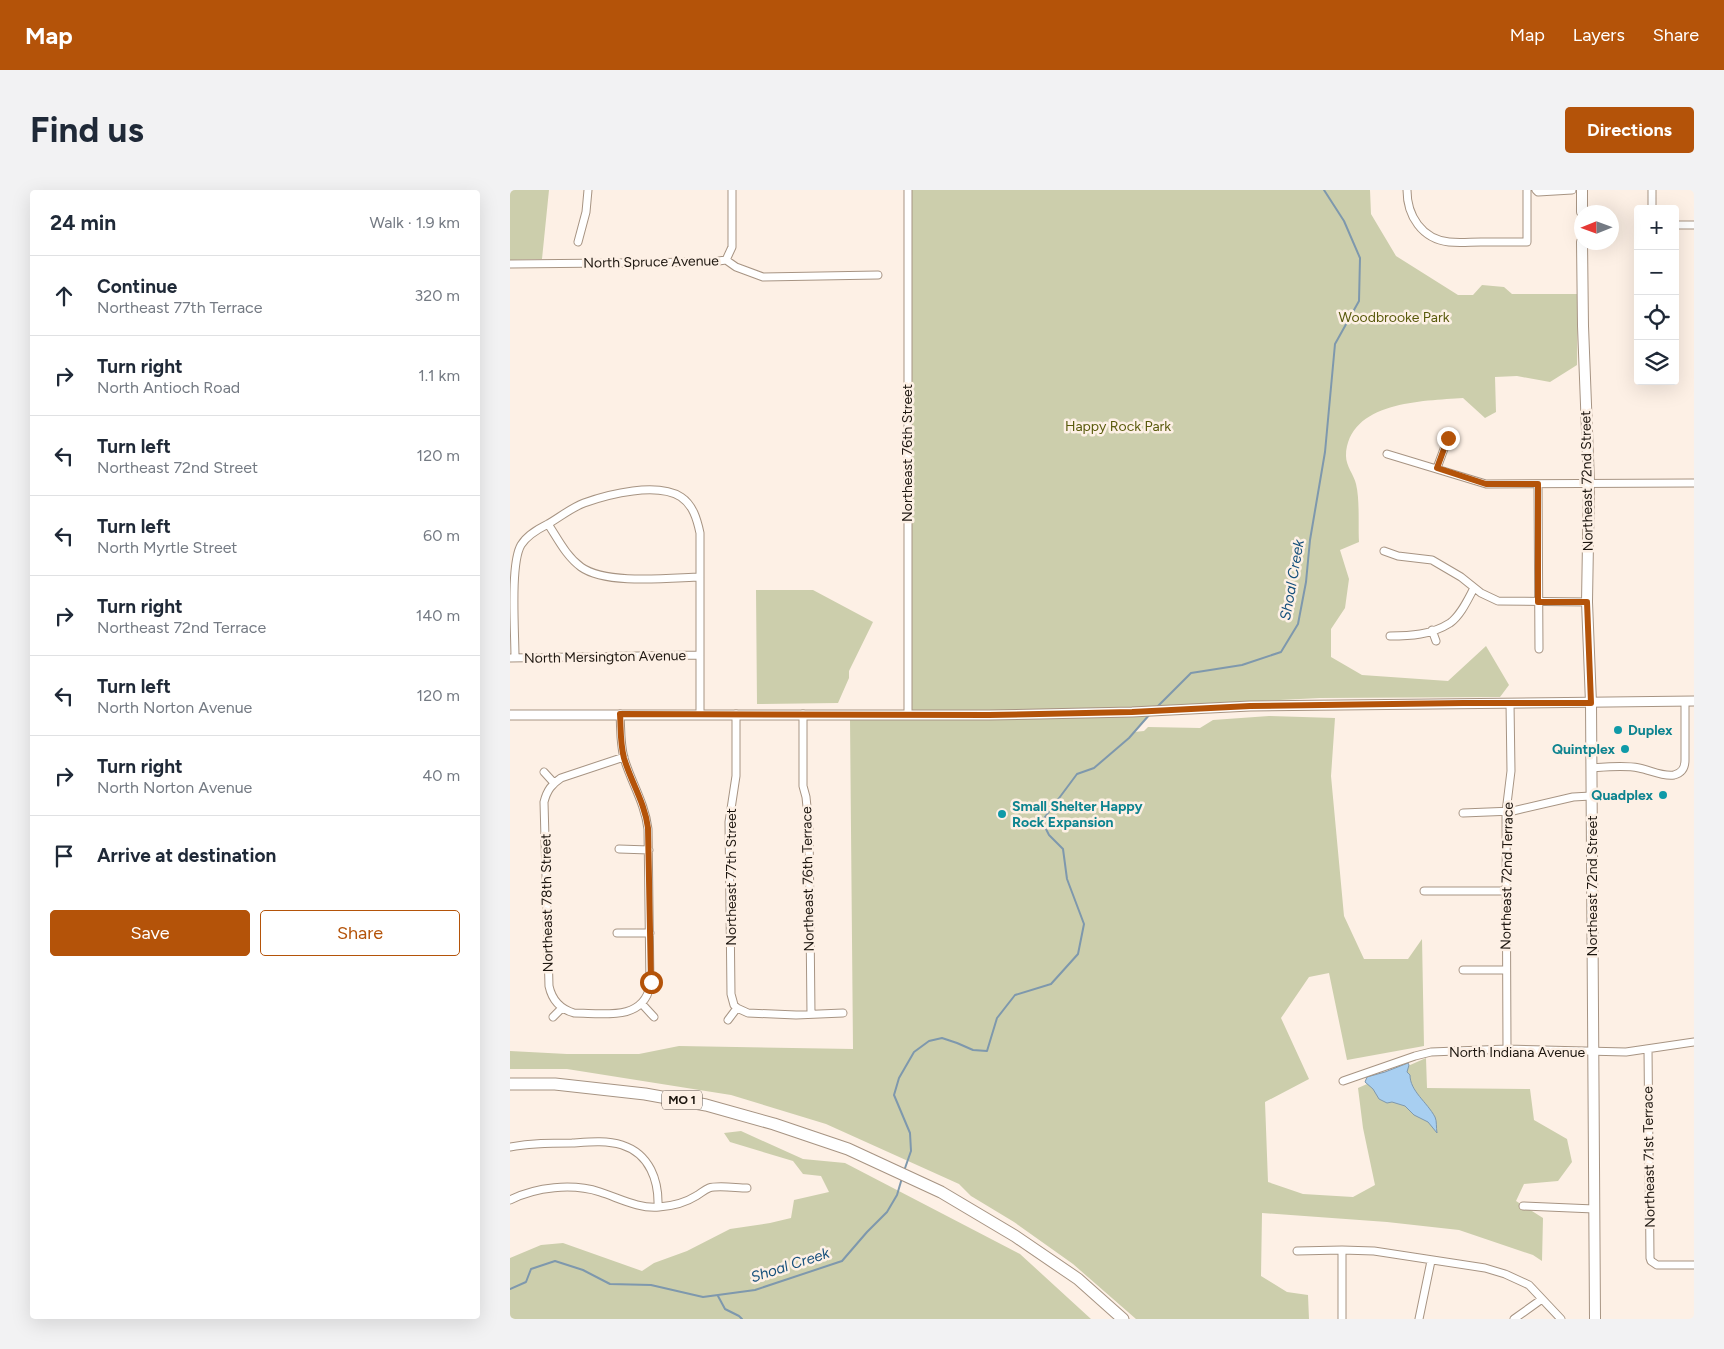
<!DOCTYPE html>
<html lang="en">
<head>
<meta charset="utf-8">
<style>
	body { margin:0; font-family:Figtree,sans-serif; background:#f2f2f3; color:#1f2937 }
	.controls { position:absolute; right:15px; top:15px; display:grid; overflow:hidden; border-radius:5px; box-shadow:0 5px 20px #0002 }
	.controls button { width:45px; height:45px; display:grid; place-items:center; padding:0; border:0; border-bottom:1px solid #e0e1e3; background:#fff; color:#1f2937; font:25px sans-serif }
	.compass { position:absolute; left:1064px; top:15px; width:45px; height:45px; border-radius:50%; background:#fff; box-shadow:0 5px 20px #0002; rotate:269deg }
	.stop { position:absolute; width:15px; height:15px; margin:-11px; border:4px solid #b45309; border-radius:50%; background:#fff }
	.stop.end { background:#b45309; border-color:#fff; box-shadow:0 1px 5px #0008 }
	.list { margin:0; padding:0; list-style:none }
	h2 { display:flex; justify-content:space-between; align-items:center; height:65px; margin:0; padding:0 20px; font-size:21px }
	h2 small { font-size:16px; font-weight:400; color:#747a83 }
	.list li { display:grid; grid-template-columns:32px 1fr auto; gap:15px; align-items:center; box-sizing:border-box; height:80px; padding:0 20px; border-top:1px solid #e0e1e3 }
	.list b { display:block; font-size:19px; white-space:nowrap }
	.list p { margin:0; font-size:16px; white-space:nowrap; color:#747a83 }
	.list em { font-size:16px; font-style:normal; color:#747a83 }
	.actions { display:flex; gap:10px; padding:15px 20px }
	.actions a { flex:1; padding:11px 0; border:1px solid #b45309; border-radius:5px; text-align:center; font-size:18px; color:#b45309 }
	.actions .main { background:#b45309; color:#fff }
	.icon { flex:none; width:28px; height:28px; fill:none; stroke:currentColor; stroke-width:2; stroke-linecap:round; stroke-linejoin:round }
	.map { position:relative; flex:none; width:1184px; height:1129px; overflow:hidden; border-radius:5px }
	header { display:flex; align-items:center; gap:30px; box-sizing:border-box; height:70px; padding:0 25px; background:#b45309; color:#fff }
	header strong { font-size:24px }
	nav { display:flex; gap:28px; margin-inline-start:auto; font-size:18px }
	.intro { display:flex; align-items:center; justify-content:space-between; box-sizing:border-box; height:120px; padding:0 30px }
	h1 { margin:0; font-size:35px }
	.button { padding:12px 22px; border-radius:5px; background:#b45309; color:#fff; font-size:18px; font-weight:700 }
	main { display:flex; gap:30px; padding:0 30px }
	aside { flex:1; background:#fff; border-radius:5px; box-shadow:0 5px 20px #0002 }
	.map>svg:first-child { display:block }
	.green { fill:#ccceac }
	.water { fill:#a8cff1; stroke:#7e98ad }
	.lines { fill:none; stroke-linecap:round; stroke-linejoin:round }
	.stream { stroke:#7e98ad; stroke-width:2 }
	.minor-casing { stroke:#a79483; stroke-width:9 }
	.tertiary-casing { stroke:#a79483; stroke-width:11 }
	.secondary-casing { stroke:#a79483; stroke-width:12 }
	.primary-casing { stroke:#a79483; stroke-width:13 }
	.minor { stroke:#fff; stroke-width:7 }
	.tertiary { stroke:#fff; stroke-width:9 }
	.secondary { stroke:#fff; stroke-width:10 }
	.primary { stroke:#fff; stroke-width:11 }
	.route { stroke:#b45309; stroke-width:6 }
	.culture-dot { fill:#0f9aa8; stroke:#fdf0e5; stroke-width:2 }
	.labels { text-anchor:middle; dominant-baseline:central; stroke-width:5; stroke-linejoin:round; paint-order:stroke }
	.shield { fill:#fdf0e5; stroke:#60574f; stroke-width:1 }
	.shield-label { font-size:12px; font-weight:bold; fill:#1d160f }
	.street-label { font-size:14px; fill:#1d160f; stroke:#fdf0e5 }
	.park-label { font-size:14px; fill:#595a0c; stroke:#fdf0e5 }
	.culture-label { font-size:14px; font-weight:bold; fill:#0d838f; stroke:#fdf0e5; text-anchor:start }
	.water-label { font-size:15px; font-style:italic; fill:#16507c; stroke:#fdf0e5 }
</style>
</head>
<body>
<header>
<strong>Map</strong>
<nav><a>Map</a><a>Layers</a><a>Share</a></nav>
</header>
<div class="intro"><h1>Find us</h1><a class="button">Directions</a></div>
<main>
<aside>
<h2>24 min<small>Walk · 1.9 km</small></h2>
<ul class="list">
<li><svg class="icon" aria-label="ahead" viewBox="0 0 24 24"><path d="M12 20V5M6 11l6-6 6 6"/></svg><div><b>Continue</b><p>Northeast 77th Terrace</p></div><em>320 m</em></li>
<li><svg class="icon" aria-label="right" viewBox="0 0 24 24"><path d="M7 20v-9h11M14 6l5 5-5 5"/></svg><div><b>Turn right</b><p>North Antioch Road</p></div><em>1.1 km</em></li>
<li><svg class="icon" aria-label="left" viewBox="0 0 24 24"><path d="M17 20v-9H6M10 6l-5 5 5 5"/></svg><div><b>Turn left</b><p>Northeast 72nd Street</p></div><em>120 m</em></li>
<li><svg class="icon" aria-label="left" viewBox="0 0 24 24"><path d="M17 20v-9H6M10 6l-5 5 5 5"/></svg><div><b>Turn left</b><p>North Myrtle Street</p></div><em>60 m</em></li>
<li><svg class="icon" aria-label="right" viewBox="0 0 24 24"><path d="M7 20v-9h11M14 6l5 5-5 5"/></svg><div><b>Turn right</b><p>Northeast 72nd Terrace</p></div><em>140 m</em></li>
<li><svg class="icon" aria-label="left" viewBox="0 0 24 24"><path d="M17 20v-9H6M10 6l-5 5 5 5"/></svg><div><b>Turn left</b><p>North Norton Avenue</p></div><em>120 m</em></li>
<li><svg class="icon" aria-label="right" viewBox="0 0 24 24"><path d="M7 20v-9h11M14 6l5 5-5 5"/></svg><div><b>Turn right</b><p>North Norton Avenue</p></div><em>40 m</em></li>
<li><svg class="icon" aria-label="arrive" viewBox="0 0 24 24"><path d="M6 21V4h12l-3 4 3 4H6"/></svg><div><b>Arrive at destination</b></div></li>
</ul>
<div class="actions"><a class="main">Save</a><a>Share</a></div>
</aside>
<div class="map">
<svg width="1184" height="1129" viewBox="0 0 1184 1129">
	<rect width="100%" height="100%" fill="#fdf0e5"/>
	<path class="green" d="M 0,0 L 39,0 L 32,69 L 0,70 Z
		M 398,0 L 860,0 L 861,24 L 886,66 L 948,105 L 963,105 L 972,95 L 994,97 L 1002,104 L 1068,104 L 1067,175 L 1040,192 L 1007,186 L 985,187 L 986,222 L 975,228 L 953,208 C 913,211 838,211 836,266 C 836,276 844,285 846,294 C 850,310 848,335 849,352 L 830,360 L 839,389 L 835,418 L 821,439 L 821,467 L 852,485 L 938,491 L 976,456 L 999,495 L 990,507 L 810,508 L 649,516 L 624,542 L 634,541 L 638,537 L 690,538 L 703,530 L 759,526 L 825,528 L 821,586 L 834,726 L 854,769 L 898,769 L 912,749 L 914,856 L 837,870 L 819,783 L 799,787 L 771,828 L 799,889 L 755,912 L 758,992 L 793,1004 L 843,1007 L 865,995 L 853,938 L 848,898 L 916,868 L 917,898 L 1020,899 L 1024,930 L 1057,949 L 1062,972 L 1048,991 L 1014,994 L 1006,1011 L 1033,1028 L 1032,1071 L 1023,1065 L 949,1040 L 877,1032 L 752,1023 L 751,1086 L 777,1102 L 798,1105 L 799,1129 L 626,1129 L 563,1074 L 504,1032 L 461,1006 L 449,994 L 316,934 L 221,905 L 57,879 L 0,879 L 0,861 L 57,864 L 129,864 L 169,856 L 343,859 L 340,529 L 401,530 Z
		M 246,400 L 303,400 L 363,432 L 339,481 L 339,488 L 328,513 L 247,514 Z
		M 231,941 L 293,969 L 335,973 L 510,1064 L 581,1129 L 0,1129 L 0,1068 L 31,1055 L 53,1053 L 132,1081 L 144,1073 L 177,1061 L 220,1039 L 260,1033 L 281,1028 L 284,1010 L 319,1002 L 311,986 L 293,984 L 283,971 L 220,952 L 214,943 Z"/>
	<path class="water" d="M 898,873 L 899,875 L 897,882 L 900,885 C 900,901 917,912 925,927 C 927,931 926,937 927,943 L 918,932 L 904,925 L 895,916 L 882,912 L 877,913 L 869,909 L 863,899 L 855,892 L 857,887 L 875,882 Z"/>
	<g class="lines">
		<path class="stream" d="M 647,517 L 681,483 L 732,475 L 771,462 L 788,434 L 796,392 L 800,350 L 815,262 L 825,154 L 849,111 L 850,68 L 834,31 L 814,0
			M 394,981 L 401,961 L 400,943 L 384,905 L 389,888 L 404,862 L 419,851 L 432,848 L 447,853 L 463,860 L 477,861 L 487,828 L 505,805 L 541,794 L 568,764 L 574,734 L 557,689 L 553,659 L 539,645 L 532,631 L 567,584 L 584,578 L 619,548 L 640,524
			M 0,1099 L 16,1092 L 21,1079 L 45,1071 L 73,1080 L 100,1094 L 141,1095 L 193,1107 L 245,1100 L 332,1071 L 357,1042 L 377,1022 L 387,1005 L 392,988
			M 208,1106 L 215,1119 L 229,1126 L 232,1129"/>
		<g class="minor-casing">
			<path id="minor" d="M 897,0 C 897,26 912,49 939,52 C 950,53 960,52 971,52 C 986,52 1002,52 1017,52 L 1017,0
				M 1026,0 L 1028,2 L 1062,0
				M 1142,0 L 1142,19
				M 1165,35 L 1184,35
				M 68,52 L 76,22 L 78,0
				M 216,70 L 222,57 L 222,0
				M 0,74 L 201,72 L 216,70 L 226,77 L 253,87 L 368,85
				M 877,264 L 976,294 L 1184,293
				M 927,278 L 938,248
				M 1028,294 L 1029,459
				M 38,334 C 48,349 56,366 71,377 C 96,395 159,388 190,387
				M 874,361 L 888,366 L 922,370 L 951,387 L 971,403 L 988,411 L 1077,412
				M 922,440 L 926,451
				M 880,446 C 900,446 921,445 940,433 C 951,425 958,409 964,398
				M 0,468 L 190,465
				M 5,468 C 5,442 0,374 11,355 C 17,345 28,339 38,334 C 50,327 61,318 74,313 C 99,304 147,292 171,307 C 183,315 187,329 190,343 L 190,524
				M 110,524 C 111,539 110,553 114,568 C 121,592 135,613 138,639 L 140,796 C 133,832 91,823 64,823 C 50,819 42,810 39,796 L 34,612 C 37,600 42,594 51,588 L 114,567
				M 226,524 L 226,586 L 219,632 L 221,804 L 224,815 L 227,818 L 238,823 L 286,825 L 333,823
				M 293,524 L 293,596 L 296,607 L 299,637 L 301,824
				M 398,525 L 398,0
				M 1081,578 C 1096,577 1114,575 1129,578 C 1140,580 1153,587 1164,585 C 1172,583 1175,578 1175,570 L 1175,511
				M 34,582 L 44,593
				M 953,623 L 1003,621 L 1063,607 L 1081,606
				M 109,659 L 139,660
				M 914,701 L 996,701
				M 107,743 L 140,743
				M 953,780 L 996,780
				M 132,814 L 144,827
				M 43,827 L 52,818
				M 218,830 L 227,818
				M 997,859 L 996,622 L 1001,581 L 1000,513
				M 1138,859 L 1140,1068 L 1141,1071 L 1147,1075 L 1184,1075
				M 833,891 L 905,866 L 921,862 L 997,859 L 1116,862 L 1184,852
				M 0,957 C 21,953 41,953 62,953 C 78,952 96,950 112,955 C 140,964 149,991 148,1017
				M 0,1010 C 26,997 62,993 90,1002 C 109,1008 129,1019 149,1017 C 162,1016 175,1013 186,1006 C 190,1004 194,1000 199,998 C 207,995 227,998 237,998
				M 1013,1016 L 1084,1019
				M 787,1061 L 832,1060 L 864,1061 L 975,1078 L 995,1084 L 1019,1095 L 1051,1129
				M 832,1129 L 832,1060
				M 909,1129 L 921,1071
				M 1004,1129 L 1032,1109"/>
		</g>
		<g class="tertiary-casing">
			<path id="tertiary" d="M 0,525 L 479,525 L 622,522 L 740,516 L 1184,511"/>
		</g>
		<g class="secondary-casing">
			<path id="secondary" d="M 1072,0 L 1072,22
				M 1072,52 L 1073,136 L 1079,293 L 1077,412 L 1081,513 L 1085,1129"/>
		</g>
		<g class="primary-casing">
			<path id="primary" d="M 0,894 L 45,894 L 135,904 L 196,915 L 264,934 L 338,959 L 431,1002 L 505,1046 L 568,1089 L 613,1129"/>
		</g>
		<use href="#minor" class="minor"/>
		<use href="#tertiary" class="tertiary"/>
		<use href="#secondary" class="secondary"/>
		<use href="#primary" class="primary"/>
	</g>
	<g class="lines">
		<path class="route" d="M 141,792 L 138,638 C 135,613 121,592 114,568 C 110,553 111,539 110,524 L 479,525 L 622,522 L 740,516 L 953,513 L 1081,513 L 1077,412 L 1028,412 L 1028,294 L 976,294 L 927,278 L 938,248"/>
	</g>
	<g class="culture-dot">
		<circle cx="1108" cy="540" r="5"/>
		<circle cx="1115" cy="559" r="5"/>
		<circle cx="1153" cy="605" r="5"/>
		<circle cx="492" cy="624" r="5"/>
	</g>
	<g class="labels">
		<rect class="shield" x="152" y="900.5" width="40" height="19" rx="4"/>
		<g class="shield-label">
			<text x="172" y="910">MO 1</text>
		</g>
		<g class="street-label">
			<text transform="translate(141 72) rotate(-1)">North Spruce Avenue</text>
			<text transform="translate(397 263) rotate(-90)">Northeast 76th Street</text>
			<text transform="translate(1077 291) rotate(-91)">Northeast 72nd Street</text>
			<text transform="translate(95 467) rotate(-1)">North Mersington Avenue</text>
			<text transform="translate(997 686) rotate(-89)">Northeast 72nd Terrace</text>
			<text transform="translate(221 687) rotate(-90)">Northeast 77th Street</text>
			<text transform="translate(298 689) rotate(-91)">Northeast 76th Terrace</text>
			<text transform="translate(1082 696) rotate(-90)">Northeast 72nd Street</text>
			<text transform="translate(37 713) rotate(-91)">Northeast 78th Street</text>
			<text x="1007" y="862">North Indiana Avenue</text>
			<text transform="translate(1139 967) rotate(-91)">Northeast 71st Terrace</text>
		</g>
		<g class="park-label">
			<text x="884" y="127">Woodbrooke Park</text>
			<text x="608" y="236">Happy Rock Park</text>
		</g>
		<g class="culture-label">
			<text x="1118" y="540">Duplex</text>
			<text x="1105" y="559" text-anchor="end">Quintplex</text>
			<text x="1143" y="605" text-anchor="end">Quadplex</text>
			<text x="502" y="616">Small Shelter Happy<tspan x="502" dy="16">Rock Expansion</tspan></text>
		</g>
		<g class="water-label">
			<text transform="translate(782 390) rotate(-80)">Shoal Creek</text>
			<text transform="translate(280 1075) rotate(-18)">Shoal Creek</text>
		</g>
	</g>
</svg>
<div class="controls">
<button>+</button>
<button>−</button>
<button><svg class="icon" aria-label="locate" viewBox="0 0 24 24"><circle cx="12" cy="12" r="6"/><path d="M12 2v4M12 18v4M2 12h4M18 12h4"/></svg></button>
<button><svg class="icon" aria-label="layers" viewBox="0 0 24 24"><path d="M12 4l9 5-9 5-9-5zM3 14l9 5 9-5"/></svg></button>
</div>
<svg class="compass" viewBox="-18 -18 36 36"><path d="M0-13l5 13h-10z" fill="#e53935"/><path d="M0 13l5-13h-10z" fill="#747a83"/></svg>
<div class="stop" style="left:141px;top:792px"></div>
<div class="stop end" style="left:938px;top:248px"></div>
</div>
</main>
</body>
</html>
